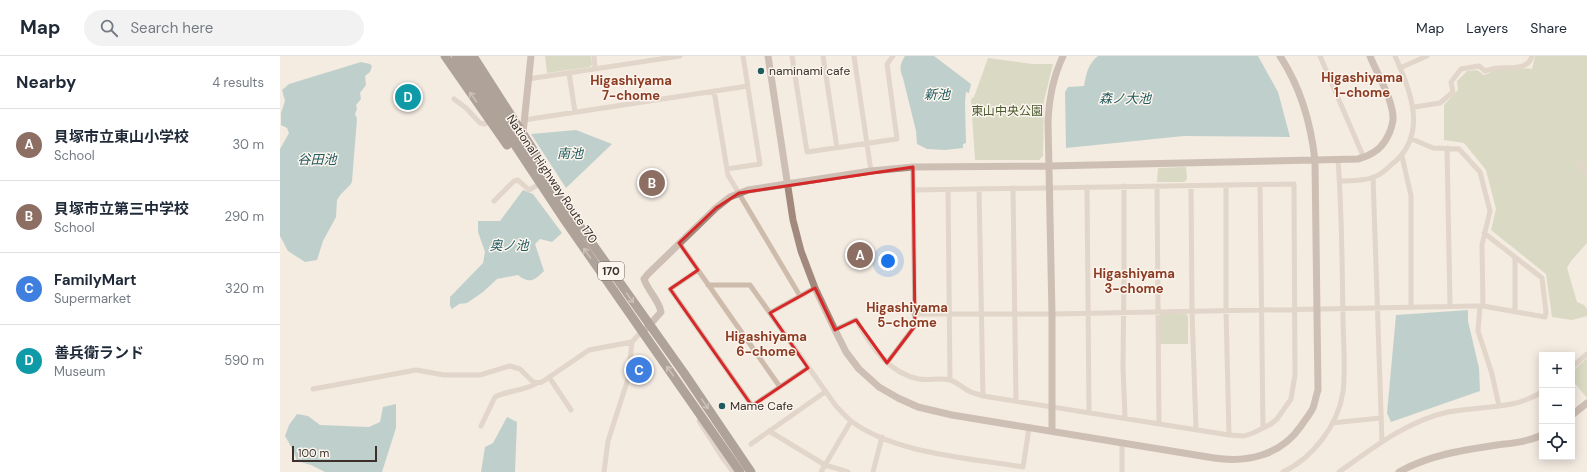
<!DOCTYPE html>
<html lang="en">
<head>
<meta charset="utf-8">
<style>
	body { margin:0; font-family:"DM Sans","Noto Sans JP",sans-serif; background:#f2f2f3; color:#1f2937 }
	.controls { position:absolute; right:12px; bottom:12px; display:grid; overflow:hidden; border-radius:0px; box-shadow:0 2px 10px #0003 }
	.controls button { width:36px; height:36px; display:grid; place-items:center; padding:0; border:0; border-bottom:1px solid #e0e1e3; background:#fff; color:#1f2937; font:20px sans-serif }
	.scale { position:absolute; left:12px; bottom:10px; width:85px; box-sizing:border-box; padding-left:4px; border:2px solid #3b302b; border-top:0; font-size:11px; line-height:14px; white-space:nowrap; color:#3b302b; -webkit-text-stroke:3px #fbf5ee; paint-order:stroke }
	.you { position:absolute; left:608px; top:205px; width:14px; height:14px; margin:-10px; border:3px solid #fff; border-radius:50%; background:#1a73e8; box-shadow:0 0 0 6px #1a73e833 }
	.badge { display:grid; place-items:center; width:26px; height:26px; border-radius:50%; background:#1f5a5e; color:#fff; font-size:13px; font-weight:700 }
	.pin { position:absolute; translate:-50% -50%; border:2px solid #fff; box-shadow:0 1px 4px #0006 }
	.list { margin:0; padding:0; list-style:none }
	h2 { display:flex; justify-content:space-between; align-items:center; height:52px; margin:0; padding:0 16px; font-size:17px }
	h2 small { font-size:13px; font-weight:400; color:#747a83 }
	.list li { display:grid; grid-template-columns:26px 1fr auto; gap:12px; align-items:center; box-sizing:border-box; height:72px; padding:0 16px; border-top:1px solid #e0e1e3 }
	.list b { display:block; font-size:15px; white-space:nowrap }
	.list p { margin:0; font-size:13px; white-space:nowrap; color:#747a83 }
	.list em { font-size:13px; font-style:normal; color:#747a83 }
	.icon { flex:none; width:22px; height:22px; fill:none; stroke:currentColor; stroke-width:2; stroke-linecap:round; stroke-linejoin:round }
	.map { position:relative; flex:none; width:1307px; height:416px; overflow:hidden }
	header { display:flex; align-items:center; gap:24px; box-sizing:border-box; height:56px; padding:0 20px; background:#fff; border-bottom:1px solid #e0e1e3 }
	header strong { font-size:19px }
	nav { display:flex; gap:22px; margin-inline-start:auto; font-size:14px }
	.search { width:280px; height:36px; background:#f2f2f3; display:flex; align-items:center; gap:10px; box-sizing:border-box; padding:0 14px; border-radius:22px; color:#747a83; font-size:15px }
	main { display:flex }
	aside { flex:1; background:#fff }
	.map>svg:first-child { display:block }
	.green { fill:#b8c4a0 }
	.water { fill:#7fb0b2 }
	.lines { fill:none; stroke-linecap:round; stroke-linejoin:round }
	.street { stroke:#cdbbac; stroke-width:5 }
	.secondary { stroke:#a18a7d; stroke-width:7 }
	.highway { stroke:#5c4a42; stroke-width:9 }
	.oneway { stroke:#9c8e87 }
	.marked { fill:none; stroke:#d62828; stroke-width:3; stroke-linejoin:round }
	.poi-dot { fill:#1f5a5e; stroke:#fbf5ee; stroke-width:1.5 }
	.labels { text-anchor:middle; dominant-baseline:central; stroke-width:3; stroke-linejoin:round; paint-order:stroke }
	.shield { fill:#fbf5ee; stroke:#756b66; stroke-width:1 }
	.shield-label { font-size:11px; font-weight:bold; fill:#3b302b }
	.poi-label { font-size:12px; fill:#3b302b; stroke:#fbf5ee; text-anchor:start }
	.park-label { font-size:12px; fill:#4a5a2e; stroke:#fbf5ee }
	.street-label { font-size:12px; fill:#3b302b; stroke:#fbf5ee }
	.neighbourhood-label { font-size:13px; font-weight:bold; fill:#8c3b22; stroke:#fbf5ee }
	.water-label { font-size:13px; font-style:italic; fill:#1f5a5e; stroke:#fbf5ee }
</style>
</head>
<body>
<header>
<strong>Map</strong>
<div class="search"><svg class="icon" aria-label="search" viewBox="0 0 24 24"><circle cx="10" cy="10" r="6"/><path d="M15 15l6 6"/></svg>Search here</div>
<nav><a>Map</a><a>Layers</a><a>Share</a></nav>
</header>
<main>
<aside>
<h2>Nearby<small>4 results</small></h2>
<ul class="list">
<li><span class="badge" style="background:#8d6e63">A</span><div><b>貝塚市立東山小学校</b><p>School</p></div><em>30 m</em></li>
<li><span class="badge" style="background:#8d6e63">B</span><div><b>貝塚市立第三中学校</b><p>School</p></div><em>290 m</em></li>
<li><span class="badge" style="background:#3f7fe0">C</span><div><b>FamilyMart</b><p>Supermarket</p></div><em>320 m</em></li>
<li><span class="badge" style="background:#0f9aa8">D</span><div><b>善兵衛ランド</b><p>Museum</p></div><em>590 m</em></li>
</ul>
</aside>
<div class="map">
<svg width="1307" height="416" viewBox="0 0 1307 416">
	<rect width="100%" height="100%" fill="#f4ebe1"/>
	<path class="green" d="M 265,0 L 311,0 L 312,9 L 309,11 L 267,17 Z
		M 1255,0 L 1307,0 L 1307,187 L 1291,205 L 1287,212 L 1297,246 L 1304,249 L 1307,253 L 1307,260 L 1292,264 L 1272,261 L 1266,218 L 1211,174 L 1216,153 L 1206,114 L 1184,87 L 1164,84 L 1164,49 L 1178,34 L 1177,25 L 1187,15 L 1197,14 L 1204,19 C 1208,18 1212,15 1216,14 C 1220,13 1248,12 1252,13 Z
		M 708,2 L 752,8 L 773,8 L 764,45 L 763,100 L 759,104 L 695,104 L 691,43 L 694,41 Z
		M 906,111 L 907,123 L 904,126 L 877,126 L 878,112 Z
		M 905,257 L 908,260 L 908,288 L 880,288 L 880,258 Z
		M 1307,302 L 1307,342 L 1292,324 L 1292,316 Z"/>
	<path class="water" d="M 625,0 L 654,0 L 691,28 L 689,37 L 686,36 L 685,46 L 686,87 L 683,88 L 683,92 L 665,94 L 647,93 L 637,88 L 636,75 L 623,22 C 619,13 620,8 625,0 Z
		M 818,0 L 978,0 L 998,36 L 1010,81 L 904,80 L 786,92 L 785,36 L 788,31 L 804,30 C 806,18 808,8 818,0 Z
		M 81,6 L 90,8 L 92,10 L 90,16 L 85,20 L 86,29 L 80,37 L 81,43 L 76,49 L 77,53 L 75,58 L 77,63 L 72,125 L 71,128 L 61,138 L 57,144 L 56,161 L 43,185 L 37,204 L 25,206 L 8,195 L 0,180 L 0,93 L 9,77 L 7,72 L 1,69 L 1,57 L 5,45 L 2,34 L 9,28 Z
		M 296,74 L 332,88 L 286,132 L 251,78 Z
		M 243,134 L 253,138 L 282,177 L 272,186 L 260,183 L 255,188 L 264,215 C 254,225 249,228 238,219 L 217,223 L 203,236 L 187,247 L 179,248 L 172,253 L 170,250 L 170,241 L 203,207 L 205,196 L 198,176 L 198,165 L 220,165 Z
		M 1188,254 L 1188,265 L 1199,312 L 1200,335 L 1111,366 L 1107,357 L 1116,259 Z
		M 116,348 L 116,372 L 102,416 L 45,416 L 31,409 L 17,405 L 13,394 L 5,380 L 9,369 L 17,358 L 28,360 L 40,369 L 89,371 L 100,366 L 103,351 Z
		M 227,361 L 237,366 L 235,416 L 201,416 L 205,391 L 213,387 Z"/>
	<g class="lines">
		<path class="street" d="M 314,0 L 315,13
			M 512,0 L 527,96 L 617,83 L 607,8 L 613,0
			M 543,0 L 557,92
			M 574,0 L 591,115
			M 1040,0 L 1084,102
			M 1120,12 L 1147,0
			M 289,17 L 295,56
			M 248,23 L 400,0
			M 434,35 L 448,119 L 520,240
			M 174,43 L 186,52 L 200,67 L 205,68 L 210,65
			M 1134,51 L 1160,47 L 1173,36 L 1171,26 L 1181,13 L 1199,10 L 1205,15 C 1209,14 1213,12 1218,12 C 1229,11 1248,15 1252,0
			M 244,64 L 468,30
			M 1132,83 L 1153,92 L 1179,93 L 1200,116 L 1210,155 L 1202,189 L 1203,250
			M 1167,92 L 1170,250
			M 1122,100 L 1131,140 L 1131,251
			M 1300,108 L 1307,119
			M 447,113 L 480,108 L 463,0
			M 1093,121 L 1102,386
			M 1060,125 C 1070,125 1084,125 1094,121 C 1100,119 1106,114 1111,109 C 1149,80 1131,36 1115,0
			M 946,129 L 946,255 L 949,379
			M 980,129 L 983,372
			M 844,130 L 844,219 L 843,311 L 845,362
			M 877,130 L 879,368
			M 911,130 L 912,255 L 916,374
			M 807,131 L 809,357
			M 733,132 L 736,345
			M 699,133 L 703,340
			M 668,134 L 670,324
			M 214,145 L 234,125 L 238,124 L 249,134 L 256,130
			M 399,187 L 500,331
			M 1235,202 L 1235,256
			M 418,214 L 390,233 L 472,350 L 528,312
			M 428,229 L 470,229 L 556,350 C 561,355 565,360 571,365 C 615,398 690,402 743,411 L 749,372
			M 1200,250 L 1198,275 L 1212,318 L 1219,350
			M 490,257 L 535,232
			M 634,258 L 772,258 L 1195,250 L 1203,250 L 1265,261 L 1266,256 L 1262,222 L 1204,177
			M 555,274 L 576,264 C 591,290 608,317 639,323 C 649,325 660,321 670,324 C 677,326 684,333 691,336 C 695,338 699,338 703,340 L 949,379 L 964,380 L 973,377 L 991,368 L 997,363 L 1011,343 L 1015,319 L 1014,128 L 633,134
			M 607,307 L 635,270 L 633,111
			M 1292,311 L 1307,298
			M 269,321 L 291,354
			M 33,333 L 136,314 L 164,319 L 200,319 L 230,310 L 240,313 L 252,325 L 257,327 L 262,326 L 309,294 L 352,286 L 361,276
			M 419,365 L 442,401 L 453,416
			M 1052,367 L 1100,362
			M 201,370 L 215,341 C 228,334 246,335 257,327
			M 489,375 L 545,409 L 568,416
			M 471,388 L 545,336
			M 324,416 L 328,385 L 348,323 L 352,286
			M 541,416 L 571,365
			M 593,416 L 602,381
			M 842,416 L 842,387
			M 1003,416 C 1033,402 1058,369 1063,336 C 1066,312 1063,284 1063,259 C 1062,208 1062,156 1058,104
			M 1059,416 C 1093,392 1127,365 1168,356 C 1202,349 1231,355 1262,336"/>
		<path class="secondary" d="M 488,0 L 513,164 L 521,195 L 535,232 L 555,274 L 566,296 L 579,313 L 599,331 L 618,342 L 638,351 L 672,359 L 934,402 C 968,407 1001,399 1021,370 C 1025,364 1030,358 1033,352 C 1035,346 1036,340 1038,334 L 1035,105 C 1031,67 1021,32 1000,0
			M 243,77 L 251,0
			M 367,272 L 381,256 C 379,244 368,235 364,223 L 368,218 L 436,152 L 450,141 L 468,134 L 591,115 L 633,111 L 769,110 L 1078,103 C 1089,100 1099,95 1105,85 C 1109,79 1112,71 1113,64 C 1114,45 1097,18 1090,0
			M 1292,359 L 1307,347
			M 772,375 L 772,258 L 768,65 C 769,42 773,21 783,0
			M 1119,416 C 1149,399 1183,394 1217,389 C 1233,387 1247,386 1262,379"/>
		<path class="highway" d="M 165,0 L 227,89
			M 176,0 L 286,166 L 460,416
			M 184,0 L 233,76 L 404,317 L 471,416
			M 193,0 L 257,100"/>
	</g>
	<defs><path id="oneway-shaft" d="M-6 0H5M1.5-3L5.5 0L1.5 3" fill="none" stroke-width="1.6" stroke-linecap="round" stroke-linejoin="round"/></defs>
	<g class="oneway">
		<use href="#oneway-shaft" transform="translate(193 41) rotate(-125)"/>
		<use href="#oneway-shaft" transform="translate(307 197) rotate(-125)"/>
		<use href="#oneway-shaft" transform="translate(350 242) rotate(54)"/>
		<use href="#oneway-shaft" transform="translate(390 315) rotate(-126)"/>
		<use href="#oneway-shaft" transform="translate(425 348) rotate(56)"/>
	</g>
	<path d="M0 0H1307V416H0ZM 633,111 L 635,270 L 607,307 L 576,264 L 555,274 L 535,232 L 490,257 L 528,312 L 472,350 L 390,233 L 418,214 L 399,187 L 436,152 L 459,137 Z" fill="#f4ebe1" fill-opacity=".55" fill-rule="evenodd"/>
	<path class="marked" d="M 633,111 L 635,270 L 607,307 L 576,264 L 555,274 L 535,232 L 490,257 L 528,312 L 472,350 L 390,233 L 418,214 L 399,187 L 436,152 L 459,137 Z"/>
	<g class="poi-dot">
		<circle cx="481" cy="15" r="4"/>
		<circle cx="442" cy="350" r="4"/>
	</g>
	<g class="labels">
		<rect class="shield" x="318" y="206" width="26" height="18" rx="3"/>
		<g class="shield-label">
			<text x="331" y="215">170</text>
		</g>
		<g class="poi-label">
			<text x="489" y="15">naminami cafe</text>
			<text x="450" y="350">Mame Cafe</text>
		</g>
		<g class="park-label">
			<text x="727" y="55">東山中央公園</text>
		</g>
		<g class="street-label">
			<text transform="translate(272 123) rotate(56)">National Highway Route 170</text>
		</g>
		<g class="neighbourhood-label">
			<text x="1082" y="21">Higashiyama<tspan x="1082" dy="15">1-chome</tspan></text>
			<text x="351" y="24">Higashiyama<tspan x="351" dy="15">7-chome</tspan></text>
			<text x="854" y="217">Higashiyama<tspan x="854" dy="15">3-chome</tspan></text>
			<text x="627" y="251">Higashiyama<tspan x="627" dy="15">5-chome</tspan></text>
			<text x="486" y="280">Higashiyama<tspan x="486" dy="15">6-chome</tspan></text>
		</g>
		<g class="water-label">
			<text x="657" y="38">新池</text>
			<text x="845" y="42">森ノ大池</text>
			<text x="290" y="97">南池</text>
			<text x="37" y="103">谷田池</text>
			<text x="229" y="189">奥ノ池</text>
		</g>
	</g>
</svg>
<div class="controls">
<button>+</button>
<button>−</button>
<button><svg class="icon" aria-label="locate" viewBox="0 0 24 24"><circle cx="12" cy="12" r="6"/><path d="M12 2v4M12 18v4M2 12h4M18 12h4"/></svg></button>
</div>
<div class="scale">100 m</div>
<div class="you"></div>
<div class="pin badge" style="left:580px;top:199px;background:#8d6e63">A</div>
<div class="pin badge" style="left:372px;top:127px;background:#8d6e63">B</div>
<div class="pin badge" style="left:359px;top:314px;background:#3f7fe0">C</div>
<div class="pin badge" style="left:128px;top:41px;background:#0f9aa8">D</div>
</div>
</main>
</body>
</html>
